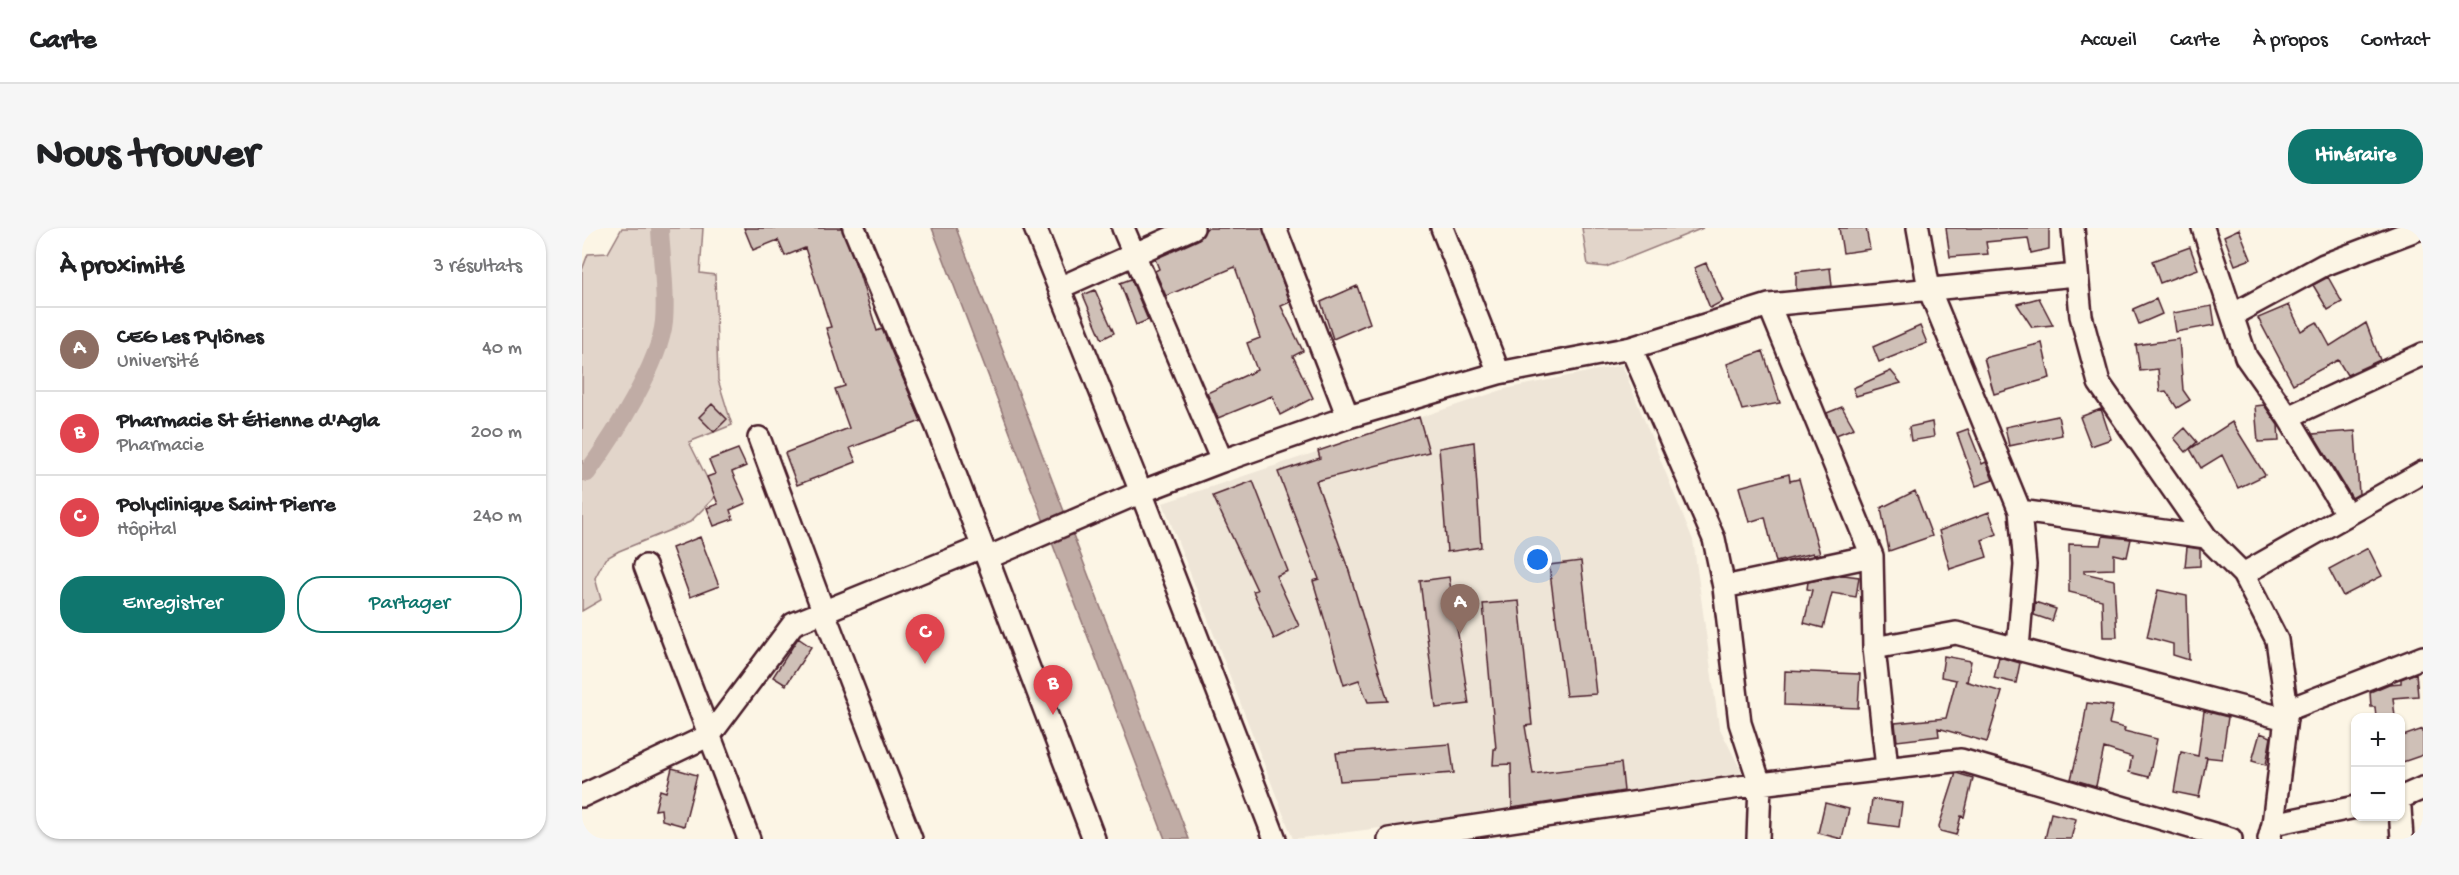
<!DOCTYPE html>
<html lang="fr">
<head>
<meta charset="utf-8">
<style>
	body { margin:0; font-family:"Gochi Hand",sans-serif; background:#f6f6f6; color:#202124 }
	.controls { position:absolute; right:18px; bottom:18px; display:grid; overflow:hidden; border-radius:12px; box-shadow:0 2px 4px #0004 }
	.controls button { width:54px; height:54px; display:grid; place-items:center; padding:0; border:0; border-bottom:2px solid #e0e0e0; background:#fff; color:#202124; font:30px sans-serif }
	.you { position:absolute; left:956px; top:332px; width:21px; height:21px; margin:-15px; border:4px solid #fff; border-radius:50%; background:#1a73e8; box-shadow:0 0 0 9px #1a73e833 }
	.badge { display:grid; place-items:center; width:39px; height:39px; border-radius:50%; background:#0f766e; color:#fff; font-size:20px; font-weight:700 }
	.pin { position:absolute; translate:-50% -50px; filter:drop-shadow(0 2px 3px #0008) }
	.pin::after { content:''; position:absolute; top:32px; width:21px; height:18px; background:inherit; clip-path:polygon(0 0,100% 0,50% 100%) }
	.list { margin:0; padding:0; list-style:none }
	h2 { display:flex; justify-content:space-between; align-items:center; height:78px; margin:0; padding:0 24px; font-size:26px }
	h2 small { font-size:20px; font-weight:400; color:#757577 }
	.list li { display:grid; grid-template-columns:39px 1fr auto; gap:18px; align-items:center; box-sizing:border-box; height:84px; padding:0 24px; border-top:2px solid #e0e0e0 }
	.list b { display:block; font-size:22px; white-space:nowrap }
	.list p { margin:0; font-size:20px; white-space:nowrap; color:#757577 }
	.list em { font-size:20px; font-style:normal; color:#757577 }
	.actions { display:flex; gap:12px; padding:18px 24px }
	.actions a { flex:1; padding:14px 0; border:2px solid #0f766e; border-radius:24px; text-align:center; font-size:21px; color:#0f766e }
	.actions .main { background:#0f766e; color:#fff }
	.map { position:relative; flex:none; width:1841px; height:611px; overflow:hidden; border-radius:24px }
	header { display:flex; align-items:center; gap:36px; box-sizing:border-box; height:84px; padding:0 30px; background:#fff; border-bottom:2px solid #e0e0e0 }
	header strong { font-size:28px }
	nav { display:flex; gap:33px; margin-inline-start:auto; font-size:21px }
	.intro { display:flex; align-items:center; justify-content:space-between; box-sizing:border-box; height:144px; padding:0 36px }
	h1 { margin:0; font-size:42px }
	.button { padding:15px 27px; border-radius:24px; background:#0f766e; color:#fff; font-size:21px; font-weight:700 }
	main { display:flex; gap:36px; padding:0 36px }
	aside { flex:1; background:#fff; border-radius:24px; box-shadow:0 2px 4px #0004 }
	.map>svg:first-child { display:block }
	.built { fill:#eee5d7 }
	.green { fill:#e2d5ca; stroke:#967a7a; stroke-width:1.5 }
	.water { fill:#c0aca5; stroke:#917474; stroke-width:1.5 }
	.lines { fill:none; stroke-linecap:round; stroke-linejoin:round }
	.canal { stroke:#c0aca5; stroke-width:18 }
	.building { fill:#cfc0b7; stroke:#4a1f2b; stroke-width:1.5 }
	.minor-casing { stroke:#4a1f2b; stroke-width:26 }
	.minor { stroke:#fcf5e5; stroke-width:21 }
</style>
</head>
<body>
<header>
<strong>Carte</strong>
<nav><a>Accueil</a><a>Carte</a><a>À propos</a><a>Contact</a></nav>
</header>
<div class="intro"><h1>Nous trouver</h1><a class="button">Itinéraire</a></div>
<main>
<aside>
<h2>À proximité<small>3 résultats</small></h2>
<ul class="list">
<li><span class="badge" style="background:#8d6e63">A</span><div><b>CEG Les Pylônes</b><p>Université</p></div><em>40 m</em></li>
<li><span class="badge" style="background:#e0444e">B</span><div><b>Pharmacie St Étienne d'Agla</b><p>Pharmacie</p></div><em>200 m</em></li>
<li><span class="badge" style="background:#e0444e">C</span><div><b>Polyclinique Saint Pierre</b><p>Hôpital</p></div><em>240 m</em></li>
</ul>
<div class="actions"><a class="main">Enregistrer</a><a>Partager</a></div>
</aside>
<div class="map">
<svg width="1841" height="611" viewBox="0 0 1841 611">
	<rect width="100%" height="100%" fill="#fcf5e5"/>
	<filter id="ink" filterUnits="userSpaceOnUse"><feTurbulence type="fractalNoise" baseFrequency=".0167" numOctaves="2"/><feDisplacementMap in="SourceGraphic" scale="12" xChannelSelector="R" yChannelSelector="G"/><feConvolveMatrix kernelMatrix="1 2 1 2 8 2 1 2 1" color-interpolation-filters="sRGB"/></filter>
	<g filter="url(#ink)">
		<path class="built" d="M 1040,137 L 1111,312 L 1137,499 L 1165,554 L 711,611 L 581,275 L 923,161 Z"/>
		<path class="green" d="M 40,0 L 121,0 L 118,45 L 133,47 L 136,152 L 150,197 L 107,214 L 134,268 L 108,294 L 37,323 L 23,331 L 13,350 L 19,372 L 0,383 L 0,42 L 6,26 L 26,25 Z
			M 1000,0 L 1121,0 L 1024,39 L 1006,37 Z"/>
		<path class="water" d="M 350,0 L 374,0 L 607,611 L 583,611 Z"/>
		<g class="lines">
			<path class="canal" d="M 5,245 C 31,209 78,136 82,93 C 85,63 79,30 78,0"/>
		</g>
		<path class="building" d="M 162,0 L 260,0 L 277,45 L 295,103 L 300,101 L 339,193 L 268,220 L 274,234 L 215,257 L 203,225 L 267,200 L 253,161 L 263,158 L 244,100 L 249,99 L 223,20 L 203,28 L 196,12 L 171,22 Z
			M 625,0 L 681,0 L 708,74 L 699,78 L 721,123 L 711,128 L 731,170 L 698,187 L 690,168 L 636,190 L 625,165 L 675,142 L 665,115 L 678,110 L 653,39 L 584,68 L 573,43 L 577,41 L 573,31 L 616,12 Z
			M 1257,0 L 1284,0 L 1288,21 L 1261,25 Z
			M 1364,0 L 1467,0 L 1467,21 L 1449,25 L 1446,10 L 1404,14 L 1406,26 L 1368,29 Z
			M 1657,1 L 1669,31 L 1653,37 L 1642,8 Z
			M 1608,19 L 1616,41 L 1578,55 L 1570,33 Z
			M 1124,35 L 1141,73 L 1128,80 L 1112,40 Z
			M 1248,40 L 1250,58 L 1214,62 L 1214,44 Z
			M 1746,49 L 1760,74 L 1746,82 L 1731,57 Z
			M 549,51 L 566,92 L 554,97 L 538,55 Z
			M 775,58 L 788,95 L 751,111 L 739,74 Z
			M 513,62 L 532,105 L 520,111 L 501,67 Z
			M 1457,70 L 1471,97 L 1450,99 L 1435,76 Z
			M 1574,71 L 1580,86 L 1557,96 L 1551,81 Z
			M 1707,77 L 1719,103 L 1735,94 L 1748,118 L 1784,95 L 1798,132 L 1765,147 L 1756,132 L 1711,156 L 1676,90 Z
			M 1630,78 L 1633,97 L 1594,104 L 1591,85 Z
			M 1338,98 L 1345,115 L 1297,134 L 1291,119 Z
			M 1597,111 L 1601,162 L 1608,172 L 1595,180 L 1584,163 L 1578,164 L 1576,141 L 1558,143 L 1554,117 Z
			M 1460,115 L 1468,150 L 1412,166 L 1402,130 Z
			M 1181,123 L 1198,175 L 1160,182 L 1145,136 Z
			M 1309,143 L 1319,155 L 1274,168 L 1271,160 Z
			M 130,176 L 145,191 L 132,204 L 117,189 Z
			M 1682,177 L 1696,197 L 1697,213 L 1676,214 L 1673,178 Z
			M 1260,179 L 1272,200 L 1254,207 L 1245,185 Z
			M 1519,181 L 1529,211 L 1509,218 L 1498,189 Z
			M 1476,188 L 1480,207 L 1427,218 L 1423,199 Z
			M 837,189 L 847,224 L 734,253 L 767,343 L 806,473 L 786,474 L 777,452 L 762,457 L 731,353 L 737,351 L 696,244 L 738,230 L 736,223 Z
			M 1350,194 L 1352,209 L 1329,213 L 1327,199 Z
			M 1650,194 L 1683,247 L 1656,260 L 1640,227 L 1619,240 L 1608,221 Z
			M 1603,200 L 1615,214 L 1604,224 L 1592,210 Z
			M 1386,201 L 1400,236 L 1404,234 L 1411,252 L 1394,258 L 1375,205 Z
			M 1773,203 L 1777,266 L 1770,270 L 1731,206 Z
			M 892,214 L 899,319 L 865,324 L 857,220 Z
			M 156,221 L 164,238 L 150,244 L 164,275 L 148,282 L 151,291 L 132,298 L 125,280 L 136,276 L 125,249 L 133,246 L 127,232 Z
			M 1207,246 L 1208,253 L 1217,251 L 1238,326 L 1231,327 L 1231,325 L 1194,334 L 1183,289 L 1167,294 L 1157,259 Z
			M 671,253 L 706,343 L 694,348 L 717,398 L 692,411 L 671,363 L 675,362 L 631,268 Z
			M 1333,263 L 1350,308 L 1307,323 L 1299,280 Z
			M 1407,284 L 1415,306 L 1400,312 L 1405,329 L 1368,341 L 1357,303 Z
			M 1521,308 L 1549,311 L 1545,329 L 1532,326 L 1532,341 L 1502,342 L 1502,345 L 1532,352 L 1535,409 L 1521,409 L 1520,372 L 1487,364 L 1487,316 L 1519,317 Z
			M 118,309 L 137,358 L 108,369 L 90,320 Z
			M 1605,319 L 1618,321 L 1618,338 L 1603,339 Z
			M 1786,320 L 1800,348 L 1761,368 L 1747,341 Z
			M 999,333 L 1014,466 L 984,468 L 967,337 Z
			M 1262,347 L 1277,349 L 1274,369 L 1250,365 L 1241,400 L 1222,395 L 1230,362 L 1225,361 L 1226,354 Z
			M 867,349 L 887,476 L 854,480 L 838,353 Z
			M 1576,362 L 1605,368 L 1607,432 L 1591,427 L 1591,416 L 1565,409 Z
			M 937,373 L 950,497 L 943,498 L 951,546 L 1039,535 L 1042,563 L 930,580 L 929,536 L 911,537 L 912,521 L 914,521 L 901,376 Z
			M 1453,374 L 1474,381 L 1470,393 L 1452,387 Z
			M 216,410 L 229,419 L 204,457 L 191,449 Z
			M 1362,428 L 1389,433 L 1385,454 L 1383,453 L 1420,464 L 1405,514 L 1356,500 L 1357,508 L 1315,513 L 1313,495 L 1364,490 L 1374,452 L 1359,449 Z
			M 1417,429 L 1438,435 L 1434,455 L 1412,450 Z
			M 1203,443 L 1278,446 L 1276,480 L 1202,477 Z
			M 1834,445 L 1836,468 L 1811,470 L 1813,489 L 1794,489 L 1793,479 L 1789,479 L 1788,464 L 1807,456 L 1819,455 L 1819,451 Z
			M 1505,475 L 1531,478 L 1527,496 L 1543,500 L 1542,503 L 1575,511 L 1567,549 L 1547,544 L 1550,529 L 1522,520 L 1514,558 L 1489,551 L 1499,512 Z
			M 1622,483 L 1646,489 L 1640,531 L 1622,529 L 1625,529 L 1617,569 L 1592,564 L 1599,524 L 1616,528 Z
			M 1841,501 L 1841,527 L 1818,535 L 1818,509 Z
			M 1678,505 L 1689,509 L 1684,537 L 1670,533 Z
			M 868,516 L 872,545 L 758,553 L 754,525 Z
			M 90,540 L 115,547 L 102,598 L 80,592 L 79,581 L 73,582 L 78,562 L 84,564 Z
			M 1374,545 L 1391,550 L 1382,589 L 1379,588 L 1374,607 L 1358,603 L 1357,598 Z
			M 1290,571 L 1320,575 L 1317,599 L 1287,595 Z
			M 1243,575 L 1267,581 L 1260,611 L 1236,605 Z
			M 1469,585 L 1494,591 L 1489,611 L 1463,611 Z"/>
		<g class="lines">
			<g class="minor-casing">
				<path id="minor" d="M 272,0 L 355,199 L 512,611
					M 453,0 L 559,264 L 693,611
					M 541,0 L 640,233
					M 693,0 L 766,189
					M 860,0 L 917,145
					M 1336,0 L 1347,61 L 1438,283 L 1443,337 L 1436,420
					M 1491,0 L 1499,88 L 1517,155 L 1624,309 L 1661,346 L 1695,412 L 1705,482 L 1691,596 L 1687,611
					M 1621,0 L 1664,129 L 1706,189 L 1765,287
					M 477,60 L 611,0
					M 1187,77 L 1290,328 L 1292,420 L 1305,540
					M 1650,87 L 1742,37 L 1839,0
					M 1049,120 L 1132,311 L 1142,359 L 1158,495 L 1178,556 L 1176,611
					M 1706,189 L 1841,126
					M 177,210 L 241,382 L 329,611
					M 1438,283 L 1624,309
					M 405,330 L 559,264 L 640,233 L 766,189 L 917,145 L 1049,120 L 1187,77 L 1494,47
					M 63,338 L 167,611
					M 1661,346 L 1841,244
					M 1142,359 L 1290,328
					M 1292,420 L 1374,405 L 1704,491
					M 1705,482 L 1841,429
					M 0,568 L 128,507 L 211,396 L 400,319
					M 1818,570 L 1841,560
					M 1818,580 L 1820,611
					M 1691,596 L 1774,579
					M 807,611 L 1178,556 L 1379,532 L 1649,611"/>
			</g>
			<use href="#minor" class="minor"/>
		</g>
	</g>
</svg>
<div class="controls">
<button>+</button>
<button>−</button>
</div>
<div class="you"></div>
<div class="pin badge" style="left:878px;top:406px;background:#8d6e63">A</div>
<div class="pin badge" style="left:471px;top:487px;background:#e0444e">B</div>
<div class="pin badge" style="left:343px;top:436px;background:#e0444e">C</div>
</div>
</main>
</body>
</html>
